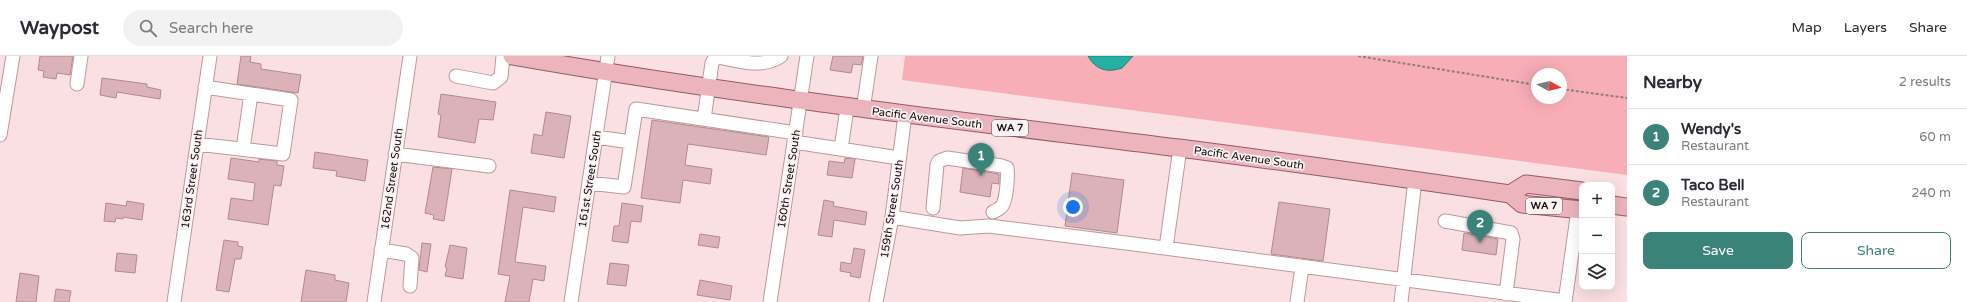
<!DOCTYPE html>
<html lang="en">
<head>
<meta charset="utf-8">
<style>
	body { margin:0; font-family:"Varela Round",sans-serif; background:#f2f2f3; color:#2b2b33 }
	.controls { position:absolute; right:12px; bottom:12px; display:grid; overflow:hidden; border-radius:8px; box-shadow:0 4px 16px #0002 }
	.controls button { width:36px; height:36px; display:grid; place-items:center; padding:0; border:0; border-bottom:1px solid #e1e1e2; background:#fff; color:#2b2b33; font:20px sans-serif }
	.compass { position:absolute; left:1531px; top:12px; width:36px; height:36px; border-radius:50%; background:#fff; box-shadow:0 4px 16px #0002; rotate:98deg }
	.you { position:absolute; left:1073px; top:151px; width:14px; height:14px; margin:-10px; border:3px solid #fff; border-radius:50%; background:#1a73e8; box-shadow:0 0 0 6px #1a73e833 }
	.badge { display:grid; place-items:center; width:26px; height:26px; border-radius:50%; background:#3b8279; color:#fff; font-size:13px; font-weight:700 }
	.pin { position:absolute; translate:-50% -33px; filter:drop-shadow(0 1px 2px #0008) }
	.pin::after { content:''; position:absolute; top:21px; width:14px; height:12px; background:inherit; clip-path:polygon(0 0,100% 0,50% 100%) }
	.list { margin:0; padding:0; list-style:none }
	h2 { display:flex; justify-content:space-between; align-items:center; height:52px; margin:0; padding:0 16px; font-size:17px }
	h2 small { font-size:13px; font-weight:400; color:#7c7c81 }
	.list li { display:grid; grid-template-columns:26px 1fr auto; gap:12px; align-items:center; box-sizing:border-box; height:56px; padding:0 16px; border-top:1px solid #e1e1e2 }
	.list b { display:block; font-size:15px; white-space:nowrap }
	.list p { margin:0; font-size:13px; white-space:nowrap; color:#7c7c81 }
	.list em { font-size:13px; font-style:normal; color:#7c7c81 }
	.actions { display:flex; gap:8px; padding:12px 16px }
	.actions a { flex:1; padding:9px 0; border:1px solid #3b8279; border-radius:8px; text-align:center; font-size:14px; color:#3b8279 }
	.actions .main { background:#3b8279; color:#fff }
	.icon { flex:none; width:22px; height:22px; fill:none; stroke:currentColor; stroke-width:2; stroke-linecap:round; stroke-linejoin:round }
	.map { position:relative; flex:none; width:1627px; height:246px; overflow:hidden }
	header { display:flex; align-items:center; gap:24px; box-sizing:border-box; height:56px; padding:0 20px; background:#fff; border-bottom:1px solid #e1e1e2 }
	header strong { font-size:19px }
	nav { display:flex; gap:22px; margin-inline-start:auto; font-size:14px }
	.search { width:280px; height:36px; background:#f2f2f3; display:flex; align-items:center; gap:10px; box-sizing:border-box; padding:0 14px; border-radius:22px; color:#7c7c81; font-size:15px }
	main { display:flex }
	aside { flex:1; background:#fff }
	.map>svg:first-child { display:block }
	.green { fill:#f7aeb7; fill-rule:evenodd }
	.water { fill:#26b0a3; stroke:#227e76 }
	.building { fill:#dbb2b7; stroke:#b18a8f }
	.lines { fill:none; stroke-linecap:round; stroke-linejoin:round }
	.minor-casing { stroke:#bf979b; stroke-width:15 }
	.major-casing { stroke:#995962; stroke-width:19 }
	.path { stroke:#927d80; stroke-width:2; stroke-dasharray:3 2; stroke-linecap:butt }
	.minor { stroke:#fff; stroke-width:13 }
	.major { stroke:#ecb5bd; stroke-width:17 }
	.labels { text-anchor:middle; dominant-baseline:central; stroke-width:3.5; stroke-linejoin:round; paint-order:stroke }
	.shield { fill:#fbf3f3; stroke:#5c5051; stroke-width:1 }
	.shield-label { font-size:10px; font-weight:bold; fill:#180a0c }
	.street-label { font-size:11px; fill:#180a0c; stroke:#fbf3f3 }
</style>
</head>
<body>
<header>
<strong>Waypost</strong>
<div class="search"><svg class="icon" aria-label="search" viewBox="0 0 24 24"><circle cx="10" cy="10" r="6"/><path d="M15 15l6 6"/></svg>Search here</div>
<nav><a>Map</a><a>Layers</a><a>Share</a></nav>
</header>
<main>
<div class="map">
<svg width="1627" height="246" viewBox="0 0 1627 246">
	<rect width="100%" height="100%" fill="#fae0e3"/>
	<path class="green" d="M 905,0 L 1627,0 L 1627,119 L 902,24 ZM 1537,18 L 1561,18 L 1561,42 L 1537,42 Z"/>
	<path class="water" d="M 1088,0 L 1133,0 L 1122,12 C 1107,17 1096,14 1088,0 Z"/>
	<path class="building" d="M 40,0 L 73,0 L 70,19 L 57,17 L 56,23 L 43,21 L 44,15 L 38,14 Z
		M 241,0 L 251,0 L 250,6 L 261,8 L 261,13 L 301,19 L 298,37 L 237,28 Z
		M 833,0 L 863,0 L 861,9 L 853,8 L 851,17 L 830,14 Z
		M 102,22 L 147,28 L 147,31 L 161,34 L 160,43 L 117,36 L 116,42 L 100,39 Z
		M 441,38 L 496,46 L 493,64 L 479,63 L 475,87 L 438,81 L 441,59 L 438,58 Z
		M 546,56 L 571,60 L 564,102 L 531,97 L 534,78 L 542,80 Z
		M 652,64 L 769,81 L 766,99 L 688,88 L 685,109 L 712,113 L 710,128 L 683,124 L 680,147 L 641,142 Z
		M 315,96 L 368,104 L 365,125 L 336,120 L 337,115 L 313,112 Z
		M 231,102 L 259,106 L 259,103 L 277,105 L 277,109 L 284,110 L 281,130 L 274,129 L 268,169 L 228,163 L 231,142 L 253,145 L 255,127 L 228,123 Z
		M 845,102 L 855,103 L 852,122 L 827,119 L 829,105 L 844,107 Z
		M 433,111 L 452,113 L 444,165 L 433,163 L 434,159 L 425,157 Z
		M 963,112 L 999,118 L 999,128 L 992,127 L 990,141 L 960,136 Z
		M 1072,117 L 1124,124 L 1117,177 L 1065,170 Z
		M 510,134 L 556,141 L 554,156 L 523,151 L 515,206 L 546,210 L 544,225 L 533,223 L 529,246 L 505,246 L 510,220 L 498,218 Z
		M 824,144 L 834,146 L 833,150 L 867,156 L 865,169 L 834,164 L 832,181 L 818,179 Z
		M 127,145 L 144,148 L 142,164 L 123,161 L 123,163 L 116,162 L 115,166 L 104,165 L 106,147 L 126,150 Z
		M 1279,146 L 1330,153 L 1323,205 L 1271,198 Z
		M 622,147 L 643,150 L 641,166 L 631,165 L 628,187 L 612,185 L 614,170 L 619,170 Z
		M 1464,177 L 1498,183 L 1496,199 L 1462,194 Z
		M 700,178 L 720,181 L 718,192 L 698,189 Z
		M 224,184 L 238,186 L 238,190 L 243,191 L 241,203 L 235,203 L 229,236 L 216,234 Z
		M 422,187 L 431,188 L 427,216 L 419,214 Z
		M 450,189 L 467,192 L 463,223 L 445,220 L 447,212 L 445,211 Z
		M 854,192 L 865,194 L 860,222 L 850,220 L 851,217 L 840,215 L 841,206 L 851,208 Z
		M 117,197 L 137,199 L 135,217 L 115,215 Z
		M 610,207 L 629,209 L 626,230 L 607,228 Z
		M 306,214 L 335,219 L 335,224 L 349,227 L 346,246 L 301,246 Z
		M 20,217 L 39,220 L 36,246 L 16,246 Z
		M 700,224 L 732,230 L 730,244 L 697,239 Z
		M 56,233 L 71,235 L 69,246 L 54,246 Z"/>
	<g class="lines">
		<g class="minor-casing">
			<path id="minor" d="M 456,20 L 493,27 L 501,21 L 503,0
				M 77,28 L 81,0
				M 863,54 L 871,0
				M 704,63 L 712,7 L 715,2 L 719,1 C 741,5 761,13 781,0
				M 0,79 L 13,0
				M 596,81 L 631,86
				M 794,86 L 899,102
				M 197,88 L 283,98 L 291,44 L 205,31
				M 243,93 L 251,38
				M 841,93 L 847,52
				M 395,98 L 489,110
				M 589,127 L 624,131 L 636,53 L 796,77
				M 933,152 L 937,109 L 939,105 L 947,102 L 1002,110 L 1007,112 C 1008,119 1007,146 1001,151 C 999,153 995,155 993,156
				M 892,161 L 960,172 L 989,170 L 1134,188 L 1565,245
				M 1445,165 L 1511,177 L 1513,183 L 1506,238
				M 1166,192 L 1180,92
				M 381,194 L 406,198 L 412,202 L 410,230
				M 174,246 L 210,0
				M 374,246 L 410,0
				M 571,246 L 608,0
				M 770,246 L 807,0
				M 876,246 L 892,161 L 905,59
				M 1297,246 L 1302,211
				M 1401,246 L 1415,124
				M 1565,246 L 1578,154"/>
		</g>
		<g class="major-casing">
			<path id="major" d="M 512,0 C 733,39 956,64 1179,92 C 1289,106 1400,122 1510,138 L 1522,148 L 1582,154
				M 1510,138 L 1526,128 L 1582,135
				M 1612,149 L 1627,151"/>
		</g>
		<path class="path" d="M 1358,0 L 1537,29
			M 1561,33 L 1627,42"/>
		<use href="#minor" class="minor"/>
		<use href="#major" class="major"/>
	</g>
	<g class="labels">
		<g class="shield">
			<rect x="992" y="64" width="36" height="16" rx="3"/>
			<rect x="1526" y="142" width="36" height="16" rx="3"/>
		</g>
		<g class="shield-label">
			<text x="1010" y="72">WA 7</text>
			<text x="1544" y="150">WA 7</text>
		</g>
		<g class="street-label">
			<text transform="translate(927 62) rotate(7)">Pacific Avenue South</text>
			<text transform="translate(1249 102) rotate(8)">Pacific Avenue South</text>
			<text transform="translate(192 123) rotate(-82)">163rd Street South</text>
			<text transform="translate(392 123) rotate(-82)">162nd Street South</text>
			<text transform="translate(590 123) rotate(-81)">161st Street South</text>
			<text transform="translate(789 123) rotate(-81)">160th Street South</text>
			<text transform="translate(892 153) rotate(-81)">159th Street South</text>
		</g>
	</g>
</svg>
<div class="controls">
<button>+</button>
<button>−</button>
<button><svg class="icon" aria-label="layers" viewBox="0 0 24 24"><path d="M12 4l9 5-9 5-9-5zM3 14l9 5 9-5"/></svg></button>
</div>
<svg class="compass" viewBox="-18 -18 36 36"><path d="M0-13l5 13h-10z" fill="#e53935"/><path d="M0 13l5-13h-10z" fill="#7c7c81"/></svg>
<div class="you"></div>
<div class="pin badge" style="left:981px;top:120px">1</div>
<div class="pin badge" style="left:1480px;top:187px">2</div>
</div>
<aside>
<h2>Nearby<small>2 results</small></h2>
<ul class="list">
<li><span class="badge">1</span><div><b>Wendy's</b><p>Restaurant</p></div><em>60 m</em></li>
<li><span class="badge">2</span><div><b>Taco Bell</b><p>Restaurant</p></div><em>240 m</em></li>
</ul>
<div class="actions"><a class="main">Save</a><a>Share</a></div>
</aside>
</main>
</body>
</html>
